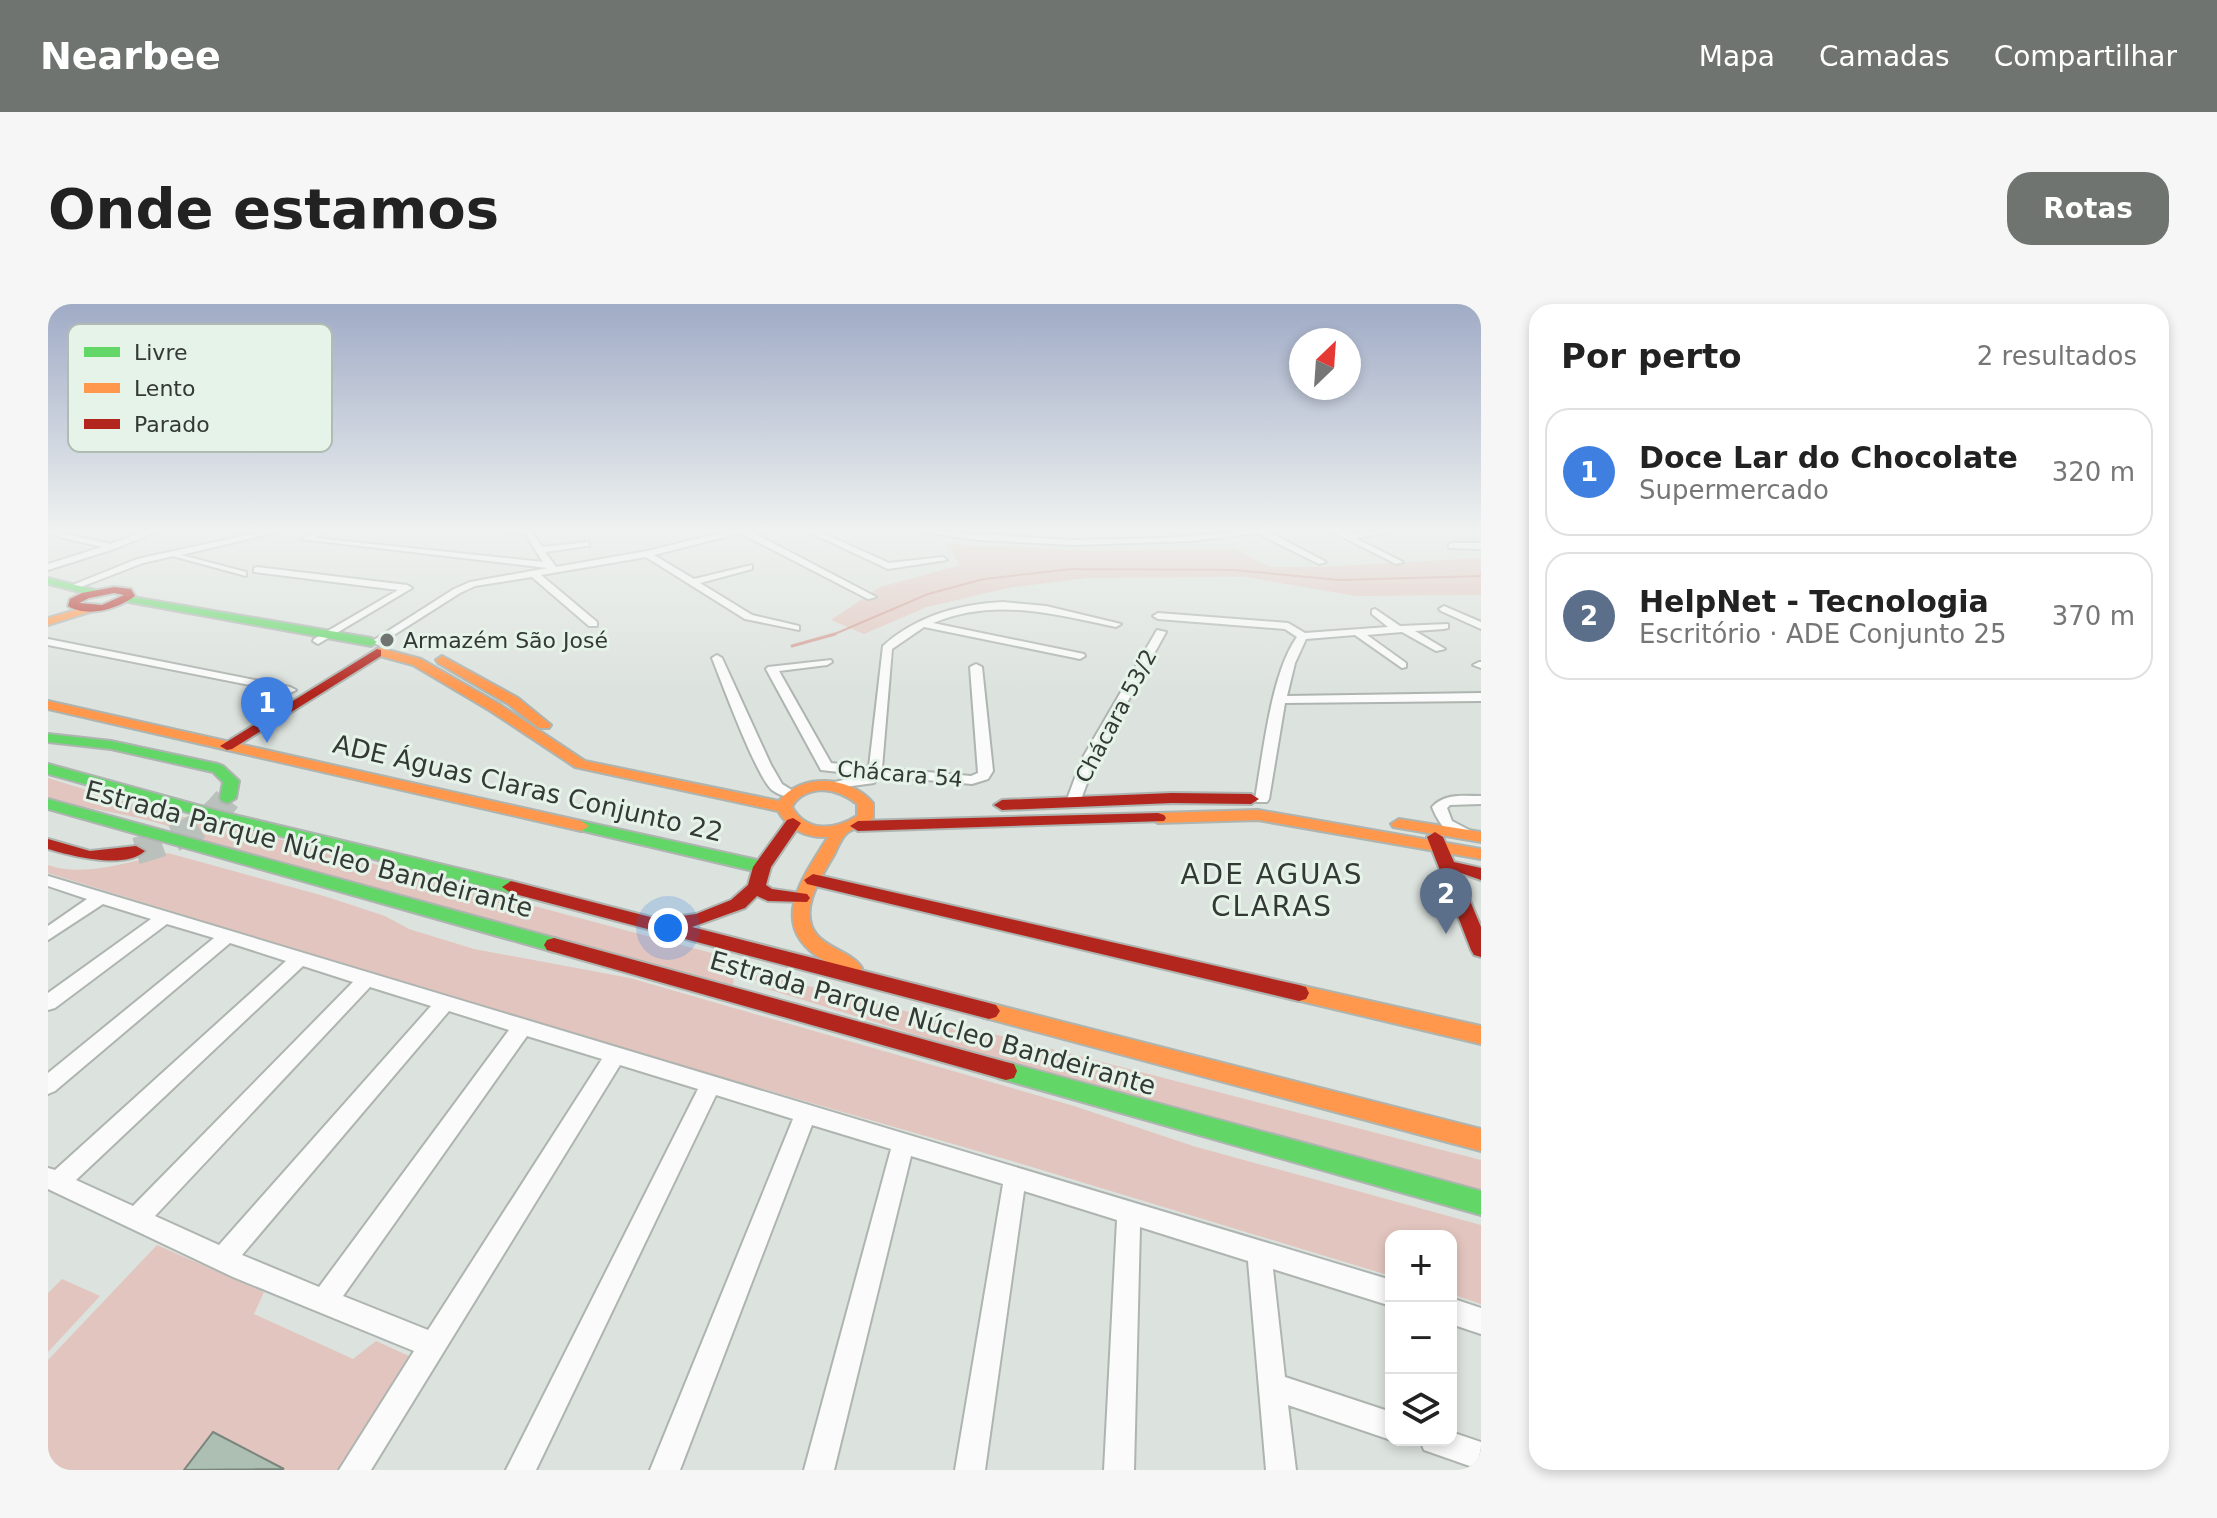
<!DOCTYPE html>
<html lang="pt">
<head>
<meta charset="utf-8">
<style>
	body { margin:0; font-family:"DejaVu Sans",sans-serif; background:#f6f6f6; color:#222 }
	.controls { position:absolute; right:24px; bottom:24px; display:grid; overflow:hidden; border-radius:16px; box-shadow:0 4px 12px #0003 }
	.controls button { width:72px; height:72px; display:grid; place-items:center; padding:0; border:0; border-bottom:2px solid #e0e0e0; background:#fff; color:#222; font:40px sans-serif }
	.compass { position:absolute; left:1241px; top:24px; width:72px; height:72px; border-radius:50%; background:#fff; box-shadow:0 4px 12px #0003; rotate:25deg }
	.you { position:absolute; left:620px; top:624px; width:28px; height:28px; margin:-20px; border:6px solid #fff; border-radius:50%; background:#1a73e8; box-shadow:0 0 0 12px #1a73e833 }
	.badge { display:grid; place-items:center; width:52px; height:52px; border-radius:50%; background:#6f7470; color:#fff; font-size:26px; font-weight:700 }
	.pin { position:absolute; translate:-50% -66px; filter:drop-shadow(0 2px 4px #0008) }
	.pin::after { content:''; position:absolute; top:42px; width:28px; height:24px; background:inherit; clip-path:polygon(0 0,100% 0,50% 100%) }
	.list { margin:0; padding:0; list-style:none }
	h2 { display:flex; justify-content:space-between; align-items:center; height:104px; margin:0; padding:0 32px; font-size:34px }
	h2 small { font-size:26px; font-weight:400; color:#767676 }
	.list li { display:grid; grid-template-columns:52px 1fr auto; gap:24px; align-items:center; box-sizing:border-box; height:128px; margin:0 16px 16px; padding:0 16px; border:2px solid #e0e0e0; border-radius:24px }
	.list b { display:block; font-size:30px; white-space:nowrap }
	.list p { margin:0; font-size:26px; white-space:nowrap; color:#767676 }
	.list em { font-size:26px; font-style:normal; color:#767676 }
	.icon { flex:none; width:44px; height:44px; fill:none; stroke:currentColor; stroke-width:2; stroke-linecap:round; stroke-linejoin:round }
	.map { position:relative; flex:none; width:1433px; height:1166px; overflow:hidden; border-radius:24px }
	header { display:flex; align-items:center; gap:48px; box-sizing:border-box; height:112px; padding:0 40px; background:#6f7470; color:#fff }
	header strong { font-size:38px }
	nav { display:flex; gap:44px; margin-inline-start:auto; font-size:28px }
	.intro { display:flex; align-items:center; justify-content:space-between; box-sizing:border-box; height:192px; padding:0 48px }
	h1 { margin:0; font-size:56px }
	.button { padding:20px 36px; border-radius:24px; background:#6f7470; color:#fff; font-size:28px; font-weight:700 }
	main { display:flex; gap:48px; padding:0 48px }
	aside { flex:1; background:#fff; border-radius:24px; box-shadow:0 4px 12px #0003 }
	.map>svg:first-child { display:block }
	.green { fill:#e2c5be }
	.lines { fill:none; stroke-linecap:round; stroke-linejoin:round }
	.stream-far1 { stroke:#d49d93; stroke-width:2 }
	.stream { stroke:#d49d93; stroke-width:3 }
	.building { fill:#adbfb3; stroke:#79867d; stroke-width:2 }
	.highway-tunnel { stroke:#bac0bb; stroke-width:27; stroke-dasharray:27 13; stroke-linecap:butt }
	.street-casing { stroke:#aeb4b0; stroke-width:4 }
	.fast-casing { stroke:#aeb4b0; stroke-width:4 }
	.slow-casing { stroke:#aeb4b0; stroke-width:4 }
	.jam-casing { stroke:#aeb4b0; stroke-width:4 }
	.street { fill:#fafbfa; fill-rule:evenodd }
	.fast { fill:#63d668; fill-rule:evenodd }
	.slow { fill:#ff974d; fill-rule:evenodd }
	.jam { fill:#b3261e; fill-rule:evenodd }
	.poi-dot { fill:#6f7470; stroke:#e5f3e9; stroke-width:3 }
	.labels { text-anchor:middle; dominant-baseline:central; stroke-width:6; stroke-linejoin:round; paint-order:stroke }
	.far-poi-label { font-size:22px; fill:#343935; stroke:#e5f3e9; text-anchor:start }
	.far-street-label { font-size:22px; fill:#343935; stroke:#e5f3e9 }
	.street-label { font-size:26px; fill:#343935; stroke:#e5f3e9 }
	.neighbourhood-label { font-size:28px; letter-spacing:2px; fill:#343935; stroke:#e5f3e9 }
	.key { fill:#e5f3e9; stroke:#b0bbb3; stroke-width:2 }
	.key-label { font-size:22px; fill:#343935 }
</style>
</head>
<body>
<header>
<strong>Nearbee</strong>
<nav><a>Mapa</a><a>Camadas</a><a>Compartilhar</a></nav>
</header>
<div class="intro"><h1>Onde estamos</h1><a class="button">Rotas</a></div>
<main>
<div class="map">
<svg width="1433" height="1166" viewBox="0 0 1433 1166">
	<rect width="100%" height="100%" fill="#dce2dd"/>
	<path class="green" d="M 898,240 L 1045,247 L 1187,245 L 1222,263 L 1274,263 L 1433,254 L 1433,291 L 1308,292 L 1197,273 L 1040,274 L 960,284 L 879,303 L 816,330 L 783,316 L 832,283 L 912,261 Z
		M 0,474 L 110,508 L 186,523 L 698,658 L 686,668 L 685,682 L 164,540 C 118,515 51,506 0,497 Z
		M 120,549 L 276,592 L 337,612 L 361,625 L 426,645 L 582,674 L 1026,802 L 1145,842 L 1433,921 L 1433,1000 L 1403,990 L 1403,932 L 1343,932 L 1343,972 L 974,860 L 456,710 L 0,569 L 0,561 C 36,574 84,557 120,549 Z
		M 714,670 L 1433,856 L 1433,887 L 950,756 L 716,684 L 707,676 L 708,672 Z
		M 109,941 L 216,988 L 206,1010 L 305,1055 L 328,1037 L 361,1052 L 289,1166 L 0,1166 L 0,1056 Z
		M 14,975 L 52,992 L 0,1048 L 0,989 Z"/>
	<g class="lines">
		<path class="stream-far1" d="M 782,332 L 880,290 L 936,275 L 1024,265 L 1186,266 L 1292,276 L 1433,272"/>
		<path class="stream" d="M 744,342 L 787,330"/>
	</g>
	<path class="building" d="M 165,1128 L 236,1165 L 136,1166 Z"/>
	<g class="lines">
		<path class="highway-tunnel" d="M 88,547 C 124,537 157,525 180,494"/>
		<g class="street-casing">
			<path id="street" d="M 0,226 L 62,240 L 100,226 L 112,226 L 66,245 L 0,266 L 0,260 L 54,243 L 0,230 Z
				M 222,226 L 238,226 L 133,251 L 198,268 L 198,272 L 125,252 L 95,259 L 25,286 L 17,284 L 89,255 Z
				M 269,226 L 280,226 L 267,234 L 495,258 L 477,230 L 447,226 L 483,226 L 494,243 L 541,238 L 541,242 L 538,242 L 497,248 L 508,263 L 599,247 L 685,226 L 700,226 L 828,293 L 820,295 L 692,229 L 606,251 L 646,275 L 704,261 L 704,265 L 652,279 L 704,311 L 751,322 L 751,326 L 697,315 L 598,253 L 493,271 L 549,318 L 549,322 L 541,322 L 484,273 L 427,282 L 412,289 L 330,341 L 325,338 L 326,336 L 406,285 L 422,278 L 500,264 L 253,235 Z
				M 757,226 L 768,226 L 841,259 L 895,253 L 899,256 L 840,265 Z
				M 864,226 L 1025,236 L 1119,234 L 1217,226 L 1278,258 L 1271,260 L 1209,229 L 1142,237 L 1025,241 L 931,236 Z
				M 1281,226 L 1292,226 L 1299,230 L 1355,226 L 1307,234 L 1355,258 L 1348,260 Z
				M 1404,239 L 1433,239 L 1433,245 L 1401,244 L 1401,240 Z
				M 209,263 L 359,281 L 364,284 L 270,340 L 265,337 L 266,335 L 350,286 L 206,268 L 206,264 Z
				M 955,298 L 998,302 L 1073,320 L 1068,323 C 1006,310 946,293 885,319 L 1036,350 L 1037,352 L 1032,355 L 876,323 L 844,345 L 834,464 L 923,472 L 930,469 L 922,363 L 928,360 L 934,363 L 945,467 L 940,475 L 924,480 L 832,472 L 826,479 L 782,485 L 780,482 L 782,479 L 818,471 L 773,466 L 718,365 L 720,363 L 783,356 L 784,358 L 779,361 L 731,367 L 783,459 L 821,463 L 835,342 C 868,312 912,300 955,298 Z
				M 1396,302 L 1433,318 L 1433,325 L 1393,307 L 1391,305 Z
				M 1327,305 L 1352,322 L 1400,320 L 1400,324 L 1396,325 L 1367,327 L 1397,345 L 1388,347 L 1354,328 L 1319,331 L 1358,359 L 1358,363 L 1354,364 L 1307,331 L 1258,335 L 1247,359 L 1239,392 L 1433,389 L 1433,397 L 1237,399 L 1221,495 L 1219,498 L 1209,498 L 1207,495 C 1215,450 1223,369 1249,333 L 1237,325 L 1110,315 L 1105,312 L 1110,309 L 1240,319 L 1257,329 L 1340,323 L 1324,310 L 1324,306 Z
				M 1109,326 L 1118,328 L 1048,455 L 1032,498 L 1030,501 L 1020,501 L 1018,498 L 1034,455 Z
				M 0,335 L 242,383 L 248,386 L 242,389 L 0,341 Z
				M 669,351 L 674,354 L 723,461 L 734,480 L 750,490 L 748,493 C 740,494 731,491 724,486 C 708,472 674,379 664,354 Z
				M 1431,358 L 1433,358 L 1433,364 L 1425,361 Z
				M 1433,492 L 1433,500 L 1402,501 L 1399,504 L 1404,517 L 1425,528 L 1427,531 L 1425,534 C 1403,537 1391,521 1384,503 C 1397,489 1415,492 1433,492 Z
				M 0,572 L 1343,976 L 1343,1002 L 1225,965 L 1237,1073 L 1343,1108 L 1343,1136 L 1240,1101 L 1248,1166 L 1218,1166 L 1200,957 L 1092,923 L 1086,1166 L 1056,1166 L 1069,916 L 976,887 L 937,1166 L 907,1166 L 955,880 L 863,852 L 786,1166 L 756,1166 L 843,845 L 764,821 L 632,1166 L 602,1166 L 745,815 L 668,791 L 488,1166 L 458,1166 L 650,785 L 572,761 L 323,1166 L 291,1166 L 366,1047 L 185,973 L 0,885 L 0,864 L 7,866 L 238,657 L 182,639 L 7,787 L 0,790 L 0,769 L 166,634 L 119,620 L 7,704 L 0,706 L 0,689 L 103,615 L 55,600 L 0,636 L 0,622 L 39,595 L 0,582 ZM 255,662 L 305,678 L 85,902 L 28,876 ZM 322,683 L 383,702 L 171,941 L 107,912 ZM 401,707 L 461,726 L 271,983 L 194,951 ZM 479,732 L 554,755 L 380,1026 L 295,992 Z
				M 1403,994 L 1433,1004 L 1433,1030 L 1403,1020 Z
				M 1403,1128 L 1433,1138 L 1433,1166 L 1376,1146 L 1372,1136 L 1403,1136 Z"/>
		</g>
		<g class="fast-casing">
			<path id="fast" d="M 0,274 L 51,287 L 52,289 L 47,292 L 0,280 Z
				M 79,292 L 323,334 L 329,338 L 323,342 L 75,297 L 74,295 Z
				M 0,430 L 63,437 L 170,460 L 175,462 L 191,477 L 188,494 L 180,499 L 174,497 L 172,494 L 175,478 L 165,468 L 63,445 L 0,438 Z
				M 0,460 L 178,509 L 463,577 L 472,583 L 463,589 L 168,516 L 0,470 Z
				M 0,495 L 506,634 L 513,636 L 516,641 L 513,646 L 506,648 L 0,505 Z
				M 533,517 L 714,557 L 723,563 L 714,569 L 527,525 L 525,522 Z
				M 958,758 L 1433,887 L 1433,911 L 950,774 L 947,767 L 950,760 Z"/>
		</g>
		<g class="slow-casing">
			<path id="slow" d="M 41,302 L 46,305 L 45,307 L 0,321 L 0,314 Z
				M 332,344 L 373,355 L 451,400 L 537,457 L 731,497 C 753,468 803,472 825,499 L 825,514 C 818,522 807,523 799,529 C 793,534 789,545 786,551 C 774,572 749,607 769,631 C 781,645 805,649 814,664 L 811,669 C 798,673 788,664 777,657 C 717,623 754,575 780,533 C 758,534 741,526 730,507 L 527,463 L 441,406 L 365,361 L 328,351 L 328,345 ZM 774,486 C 788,487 798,491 809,500 L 809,512 C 786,526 759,529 744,503 C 750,491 761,487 774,486 Z
				M 394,352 L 470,394 L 503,421 L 501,424 L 491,424 L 460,400 L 390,359 L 388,356 Z
				M 0,397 L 533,517 L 541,522 L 533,527 L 0,405 Z
				M 1210,506 L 1433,545 L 1433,555 L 1210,516 L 1110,519 L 1102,514 L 1110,509 Z
				M 1351,515 L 1433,528 L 1433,538 L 1345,523 L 1343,520 Z
				M 1251,681 L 1433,722 L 1433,740 L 1244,695 L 1241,689 L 1244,683 Z
				M 941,699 L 1433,825 L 1433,847 L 934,713 L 930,707 L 934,701 Z"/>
		</g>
		<g class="jam-casing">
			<path id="jam" d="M 66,283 L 83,285 L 87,292 C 70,305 39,314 20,302 L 22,295 L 34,289 ZM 66,289 L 76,291 L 54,301 L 31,299 L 41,294 Z
				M 329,345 L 333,346 L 333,352 L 184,445 L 179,446 L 172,442 Z
				M 1124,489 L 1203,490 L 1211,495 L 1203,500 L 1124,499 L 954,506 L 946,501 L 954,496 Z
				M 1110,509 L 1116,511 L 1118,514 L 1116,517 L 810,527 L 802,522 L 810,517 Z
				M 745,514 L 753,519 L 723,563 L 718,581 L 724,585 L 759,590 L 762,594 L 759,598 L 720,597 L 709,592 L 697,604 L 644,623 L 941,699 L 948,701 L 952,707 L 948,713 L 941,715 L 463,589 L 454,583 L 463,577 L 610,615 L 648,610 L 683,596 L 700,581 L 705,563 L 739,516 Z
				M 1387,528 L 1395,533 L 1406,558 L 1433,564 L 1433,576 L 1410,568 L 1433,623 L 1433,653 L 1426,651 L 1423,646 L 1379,533 Z
				M 0,535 L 42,547 L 88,542 L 97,547 C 76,566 24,552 0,545 Z
				M 765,570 L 1251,681 L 1258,683 L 1261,689 L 1258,695 L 1251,697 L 759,580 L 756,576 Z
				M 506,634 L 958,758 L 966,760 L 969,767 L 966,774 L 958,776 L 499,646 L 496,641 L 499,636 Z"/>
		</g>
		<use href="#street" class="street"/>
		<use href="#fast" class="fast"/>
		<use href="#slow" class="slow"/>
		<use href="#jam" class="jam"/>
	</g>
	<linearGradient id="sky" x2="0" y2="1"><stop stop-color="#a0abc6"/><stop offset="0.58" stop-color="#eff2f0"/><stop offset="1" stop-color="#eff2f0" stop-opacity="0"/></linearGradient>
	<rect width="1433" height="389" fill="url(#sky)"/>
	<circle class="poi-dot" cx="339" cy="336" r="8"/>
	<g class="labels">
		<g class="far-poi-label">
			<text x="355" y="336">Armazém São José</text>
		</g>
		<g class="far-street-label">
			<text transform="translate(1068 412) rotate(-62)">Chácara 53/2</text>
			<text transform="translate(852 470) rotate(5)">Chácara 54</text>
		</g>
		<g class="street-label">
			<text transform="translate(480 484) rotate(13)">ADE Águas Claras Conjunto 22</text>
			<text transform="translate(261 545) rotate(15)">Estrada Parque Núcleo Bandeirante</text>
			<text transform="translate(885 719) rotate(16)">Estrada Parque Núcleo Bandeirante</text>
		</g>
		<g class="neighbourhood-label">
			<text x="1224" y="570">ADE AGUAS<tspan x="1224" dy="32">CLARAS</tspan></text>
		</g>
	</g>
	<rect x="20" y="20" width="264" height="128" rx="12" class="key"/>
	<rect x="36" y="43" width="36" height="10" fill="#63d668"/>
	<rect x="36" y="79" width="36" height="10" fill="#ff974d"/>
	<rect x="36" y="115" width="36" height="10" fill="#b3261e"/>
	<g class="key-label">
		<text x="86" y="56">Livre</text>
		<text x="86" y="92">Lento</text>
		<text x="86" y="128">Parado</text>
	</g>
</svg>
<div class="controls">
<button>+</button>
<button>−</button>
<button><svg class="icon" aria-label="layers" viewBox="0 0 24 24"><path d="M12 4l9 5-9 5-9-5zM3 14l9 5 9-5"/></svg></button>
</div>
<svg class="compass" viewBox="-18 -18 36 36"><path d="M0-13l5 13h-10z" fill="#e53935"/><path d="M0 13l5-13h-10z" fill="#767676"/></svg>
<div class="you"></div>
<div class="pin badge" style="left:219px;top:439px;background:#3f7fe0">1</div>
<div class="pin badge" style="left:1398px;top:630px;background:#5c6f8a">2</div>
</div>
<aside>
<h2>Por perto<small>2 resultados</small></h2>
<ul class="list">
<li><span class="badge" style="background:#3f7fe0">1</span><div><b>Doce Lar do Chocolate</b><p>Supermercado</p></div><em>320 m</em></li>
<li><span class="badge" style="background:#5c6f8a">2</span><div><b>HelpNet - Tecnologia</b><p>Escritório · ADE Conjunto 25</p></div><em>370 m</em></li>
</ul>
</aside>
</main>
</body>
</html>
